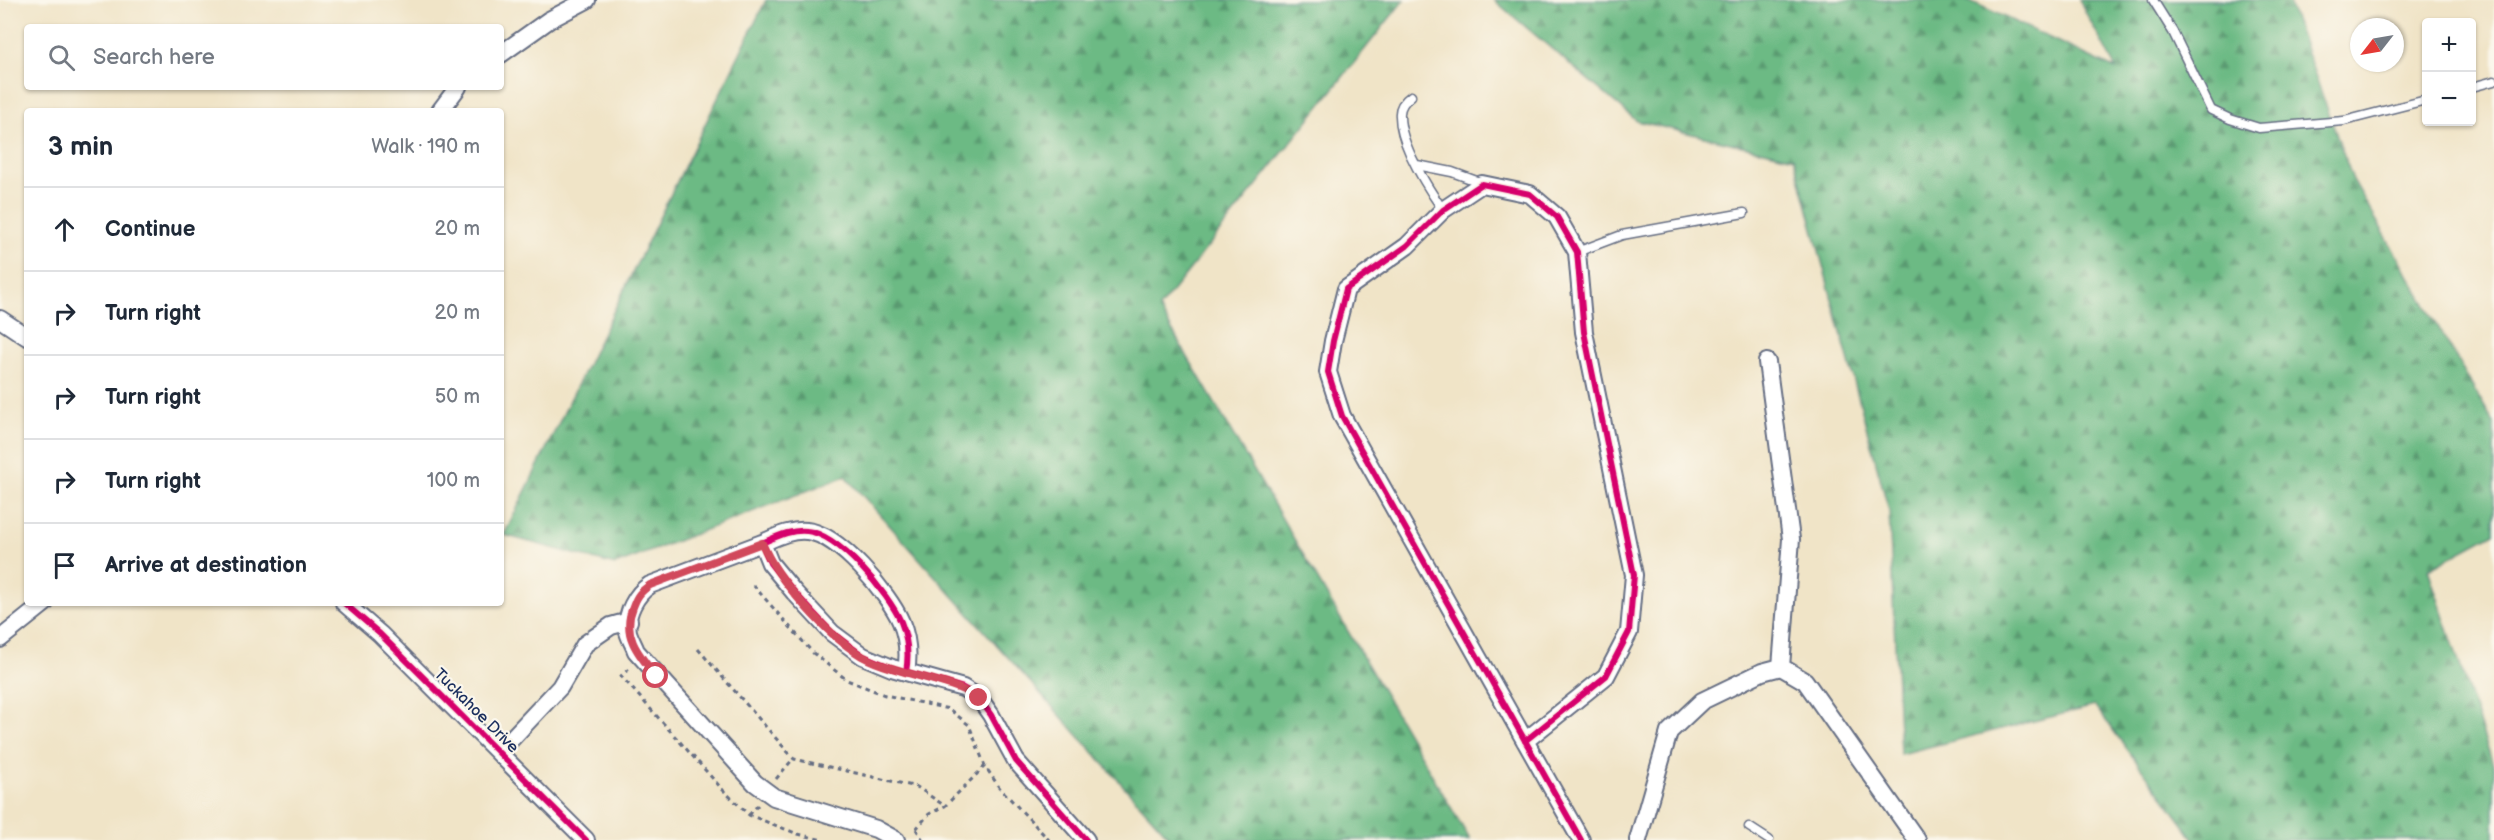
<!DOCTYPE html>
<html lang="en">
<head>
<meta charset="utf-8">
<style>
	body { margin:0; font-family:"Balsamiq Sans",sans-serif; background:#f2f2f3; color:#1f2937 }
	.controls { position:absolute; right:18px; top:18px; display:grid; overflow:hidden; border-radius:6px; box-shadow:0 2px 4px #0004 }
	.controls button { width:54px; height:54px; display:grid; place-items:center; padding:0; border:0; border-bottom:2px solid #e0e1e3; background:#fff; color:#1f2937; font:30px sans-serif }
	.compass { position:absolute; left:2350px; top:18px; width:54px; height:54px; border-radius:50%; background:#fff; box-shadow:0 2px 4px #0004; rotate:239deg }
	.stop { position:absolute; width:18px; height:18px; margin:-14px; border:4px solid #d1495b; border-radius:50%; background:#fff }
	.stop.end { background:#d1495b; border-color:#fff; box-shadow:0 2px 6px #0008 }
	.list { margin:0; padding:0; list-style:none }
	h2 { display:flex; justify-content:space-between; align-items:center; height:78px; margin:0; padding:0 24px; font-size:26px }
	h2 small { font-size:20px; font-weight:400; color:#747a83 }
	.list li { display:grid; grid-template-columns:39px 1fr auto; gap:18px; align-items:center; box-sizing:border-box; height:84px; padding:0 24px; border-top:2px solid #e0e1e3 }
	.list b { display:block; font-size:22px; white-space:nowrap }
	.list em { font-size:20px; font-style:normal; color:#747a83 }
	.icon { flex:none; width:33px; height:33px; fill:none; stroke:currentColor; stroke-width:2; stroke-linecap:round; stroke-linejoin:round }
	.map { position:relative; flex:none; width:2494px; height:840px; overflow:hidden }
	.search { position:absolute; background:#fff; box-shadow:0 2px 4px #0004; left:24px; top:24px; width:480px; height:66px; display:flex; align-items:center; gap:15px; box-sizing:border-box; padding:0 21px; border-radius:6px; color:#747a83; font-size:22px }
	.panel { position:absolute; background:#fff; box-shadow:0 2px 4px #0004; left:24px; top:108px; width:480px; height:498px; border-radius:6px }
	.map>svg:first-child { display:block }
	.forest { fill:url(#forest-firs); stroke:#447471; stroke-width:1.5 }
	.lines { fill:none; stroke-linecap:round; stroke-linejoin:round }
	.lane-casing { stroke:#666e83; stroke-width:11 }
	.street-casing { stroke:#666e83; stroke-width:20 }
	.path { stroke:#666e83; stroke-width:3; stroke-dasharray:4.5 4.5; stroke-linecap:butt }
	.lane { stroke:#fff; stroke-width:8 }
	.street { stroke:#fff; stroke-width:16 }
	.cycleway-casing { stroke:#fbf7ec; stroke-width:10 }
	.cycleway { stroke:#d6006c; stroke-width:6 }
	.route { stroke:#d1495b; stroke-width:8 }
	.labels { text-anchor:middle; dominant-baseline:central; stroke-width:4.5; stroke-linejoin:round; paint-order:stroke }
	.street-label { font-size:16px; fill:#1b2f5e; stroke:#fbf7ec }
</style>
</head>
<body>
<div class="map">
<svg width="2494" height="840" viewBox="0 0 2494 840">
	<defs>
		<pattern id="forest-firs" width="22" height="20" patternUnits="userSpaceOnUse" patternTransform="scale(1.5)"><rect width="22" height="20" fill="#6cba84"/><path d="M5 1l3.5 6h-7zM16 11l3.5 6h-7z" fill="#58986f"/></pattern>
	</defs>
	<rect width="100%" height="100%" fill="#fbf7ec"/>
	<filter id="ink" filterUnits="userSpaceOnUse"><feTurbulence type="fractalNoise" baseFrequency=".0167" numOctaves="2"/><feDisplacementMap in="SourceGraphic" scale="12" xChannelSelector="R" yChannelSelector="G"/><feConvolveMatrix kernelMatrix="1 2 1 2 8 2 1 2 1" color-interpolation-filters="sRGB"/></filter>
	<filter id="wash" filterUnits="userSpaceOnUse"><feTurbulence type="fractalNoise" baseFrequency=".008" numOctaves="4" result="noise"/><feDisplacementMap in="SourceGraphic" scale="24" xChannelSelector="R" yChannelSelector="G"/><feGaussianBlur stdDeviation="1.35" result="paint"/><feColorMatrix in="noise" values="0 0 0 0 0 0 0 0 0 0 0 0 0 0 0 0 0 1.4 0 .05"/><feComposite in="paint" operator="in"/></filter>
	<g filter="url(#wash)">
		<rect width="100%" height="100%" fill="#f0e4c7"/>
		<path class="forest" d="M 766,0 L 1404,0 L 1159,308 L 1470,840 L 1172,840 L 845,476 L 615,565 L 504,535 Z
			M 1494,0 L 1968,0 L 2116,69 L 2079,0 L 2288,0 L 2353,180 L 2494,423 L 2494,533 L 2428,569 L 2494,767 L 2494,840 L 2195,840 L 2095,706 L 1900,754 L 1889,511 L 1794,158 L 1637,121 Z"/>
	</g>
	<g filter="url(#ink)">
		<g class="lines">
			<g class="lane-casing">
				<path id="lane" d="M 2153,0 L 2173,32 L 2211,110 L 2230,119 L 2259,128 L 2344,121 L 2426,100
					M 2472,87 L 2494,81
					M 1411,96 C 1404,101 1399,107 1400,116 C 1400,144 1427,187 1443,210
					M 1417,165 L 1452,172 L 1482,183
					M 1577,252 L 1622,235 L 1744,213
					M 1749,827 L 1769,840"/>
			</g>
			<g class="street-casing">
				<path id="street" d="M 501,54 L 549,20 L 587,0
					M 440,111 L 458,87
					M 0,319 L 27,337
					M 1767,362 L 1791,539 L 1781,667
					M 762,543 L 650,585 C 636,594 625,614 628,632 C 630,639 634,645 636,651 L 755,783 L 774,797 L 876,829 L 896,840
					M 344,603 L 380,634 L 586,840
					M 0,639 L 45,603
					M 906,672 C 909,655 908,639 901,622 C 889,594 839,534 807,531 C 792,529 776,537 762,543 L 770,563 L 794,592 L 832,633 L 863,656 L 892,668 L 963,688 L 979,698 L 991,715 L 1016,761 L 1086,840
					M 1525,741 L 1606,676 L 1629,632 L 1634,575 L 1584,332 L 1577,252 L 1557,217 L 1530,194 L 1482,184 L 1443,210 L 1407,246 L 1346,289 L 1333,341 L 1328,372 L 1342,416 L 1581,840
					M 499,752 L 560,687 L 585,644 L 611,626 L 629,621
					M 1638,840 L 1669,732 L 1702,701 L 1762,672 L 1781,667 L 1805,681 L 1917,840"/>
			</g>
			<path class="path" d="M 753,585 L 813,653 L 847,680 L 885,695 L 949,709 L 969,725 L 985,766 L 999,787 L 1049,840
				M 698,649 L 794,759 L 917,787 L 945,806
				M 629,669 L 621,676 L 723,790 L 749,815 L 798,834 L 823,840
				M 776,779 L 793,759
				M 749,815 L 758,805
				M 916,829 L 929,814 L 945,806 L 985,766
				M 916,829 L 923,840"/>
			<use href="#lane" class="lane"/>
			<use href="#street" class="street"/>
			<g class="cycleway-casing">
				<path id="cycleway" d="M 344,603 L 380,634 L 586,840
					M 906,672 C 909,655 908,639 901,622 C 889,594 839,534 807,531 C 792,529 776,537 762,543 L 770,563 L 794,592 L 832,633 L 863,656 L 892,668 L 963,688 L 979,698 L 991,715 L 1016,761 L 1086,840
					M 1525,741 L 1606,676 L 1629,632 L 1634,575 L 1584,332 L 1577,252 L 1557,217 L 1530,194 L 1482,184 L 1443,210 L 1407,246 L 1346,289 L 1333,341 L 1328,372 L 1342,416 L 1581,840"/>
			</g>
			<use href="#cycleway" class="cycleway"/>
		</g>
	</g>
	<g class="lines" filter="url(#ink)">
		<path class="route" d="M 656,676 C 639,655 621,635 633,607 C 637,596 640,592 650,585 L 762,543 C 777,580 827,635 862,656 C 871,661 882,665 892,668 C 921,678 952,682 979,698"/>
	</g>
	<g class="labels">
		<g class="street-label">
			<text transform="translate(476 711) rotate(45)">Tuckahoe Drive</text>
		</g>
	</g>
</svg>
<div class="controls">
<button>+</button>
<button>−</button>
</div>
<svg class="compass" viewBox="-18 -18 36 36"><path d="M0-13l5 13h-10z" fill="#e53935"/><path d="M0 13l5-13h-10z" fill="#747a83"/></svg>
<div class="stop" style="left:656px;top:676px"></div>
<div class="stop end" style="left:979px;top:698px"></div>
<div class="search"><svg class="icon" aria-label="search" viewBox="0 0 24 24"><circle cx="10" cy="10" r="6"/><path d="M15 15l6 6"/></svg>Search here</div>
<section class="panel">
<h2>3 min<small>Walk · 190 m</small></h2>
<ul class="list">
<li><svg class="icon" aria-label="ahead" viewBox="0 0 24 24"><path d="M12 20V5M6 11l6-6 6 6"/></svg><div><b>Continue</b></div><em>20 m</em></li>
<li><svg class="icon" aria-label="right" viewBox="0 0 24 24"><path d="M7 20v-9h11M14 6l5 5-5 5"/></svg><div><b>Turn right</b></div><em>20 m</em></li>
<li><svg class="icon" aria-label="right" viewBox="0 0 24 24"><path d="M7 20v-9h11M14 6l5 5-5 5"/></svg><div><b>Turn right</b></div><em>50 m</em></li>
<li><svg class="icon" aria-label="right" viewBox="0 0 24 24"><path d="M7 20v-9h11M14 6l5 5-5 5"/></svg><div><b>Turn right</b></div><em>100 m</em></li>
<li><svg class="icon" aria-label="arrive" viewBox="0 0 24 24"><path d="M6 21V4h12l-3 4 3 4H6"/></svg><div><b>Arrive at destination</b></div></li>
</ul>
</section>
</div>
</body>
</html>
